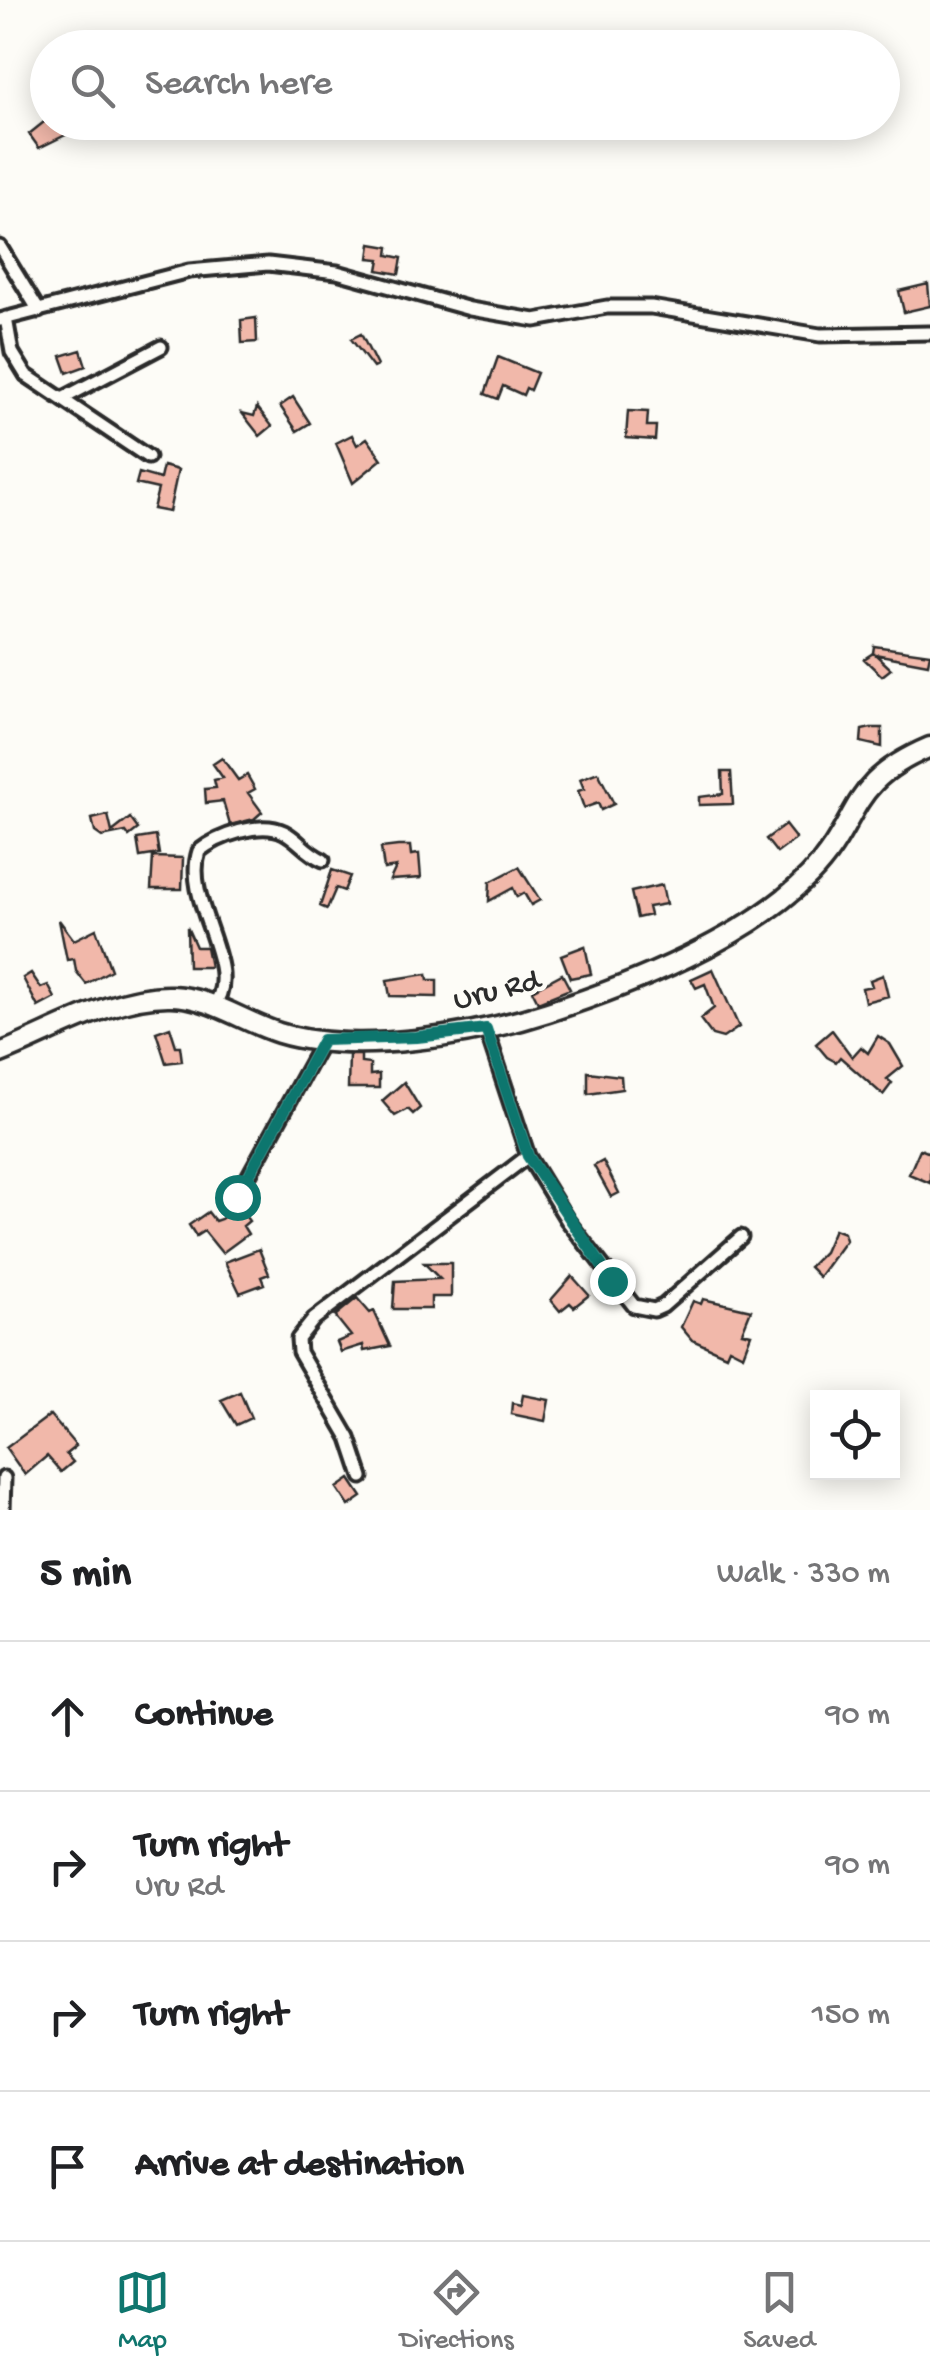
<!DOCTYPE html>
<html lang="en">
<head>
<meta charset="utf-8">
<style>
	body { margin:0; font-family:"Gochi Hand",sans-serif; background:#f6f6f6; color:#202124 }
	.controls { position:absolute; right:30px; bottom:30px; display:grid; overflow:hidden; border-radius:0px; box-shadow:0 5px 25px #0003 }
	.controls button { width:90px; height:90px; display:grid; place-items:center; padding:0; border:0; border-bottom:2px solid #e0e0e0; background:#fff; color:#202124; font:50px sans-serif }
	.stop { position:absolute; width:30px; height:30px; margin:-22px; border:8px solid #0f766e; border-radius:50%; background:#fff }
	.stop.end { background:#0f766e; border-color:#fff; box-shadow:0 2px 10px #0008 }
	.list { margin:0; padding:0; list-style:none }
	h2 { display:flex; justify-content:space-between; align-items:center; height:130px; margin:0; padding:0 40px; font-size:42px }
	h2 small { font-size:32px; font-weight:400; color:#757577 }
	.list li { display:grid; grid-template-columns:65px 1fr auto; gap:30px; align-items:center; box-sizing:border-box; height:150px; padding:0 40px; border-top:2px solid #e0e0e0 }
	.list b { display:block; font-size:38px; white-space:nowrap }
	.list p { margin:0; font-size:32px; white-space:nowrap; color:#757577 }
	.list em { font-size:32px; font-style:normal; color:#757577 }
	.icon { flex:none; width:55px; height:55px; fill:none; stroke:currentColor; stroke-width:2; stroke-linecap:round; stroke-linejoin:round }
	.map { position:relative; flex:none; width:930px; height:1510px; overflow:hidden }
	.search { position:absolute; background:#fff; box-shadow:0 5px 25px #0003; left:30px; right:30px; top:30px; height:110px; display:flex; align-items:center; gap:25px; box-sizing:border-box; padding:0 35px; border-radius:55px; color:#757577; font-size:38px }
	.sheet { height:730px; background:#fff }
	nav { display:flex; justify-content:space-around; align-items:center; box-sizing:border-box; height:140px; border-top:2px solid #e0e0e0; background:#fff; font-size:28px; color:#757577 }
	nav a { display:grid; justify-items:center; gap:5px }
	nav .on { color:#0f766e }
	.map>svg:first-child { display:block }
	.building { fill:#f1b8aa; stroke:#2b2b2b; stroke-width:2.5 }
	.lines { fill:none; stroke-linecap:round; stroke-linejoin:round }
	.street-casing { stroke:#2b2b2b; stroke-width:19 }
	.secondary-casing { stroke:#2b2b2b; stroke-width:25 }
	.street { stroke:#fdfcf7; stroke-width:11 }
	.secondary { stroke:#fdfcf7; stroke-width:18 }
	.route { stroke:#0f766e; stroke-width:12 }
	.labels { text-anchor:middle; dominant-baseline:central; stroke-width:9; stroke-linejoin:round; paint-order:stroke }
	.street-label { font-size:32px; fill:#2b2b2b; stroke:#fdfcf7 }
</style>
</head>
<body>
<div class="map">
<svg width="930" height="1510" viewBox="0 0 930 1510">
	<rect width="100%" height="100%" fill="#fdfcf7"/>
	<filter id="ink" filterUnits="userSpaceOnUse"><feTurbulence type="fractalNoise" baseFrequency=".01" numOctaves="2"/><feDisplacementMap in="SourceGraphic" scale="20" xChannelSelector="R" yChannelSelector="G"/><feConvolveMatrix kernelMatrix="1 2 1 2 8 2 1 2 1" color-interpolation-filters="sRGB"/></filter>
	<g filter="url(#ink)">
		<path class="building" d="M 44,122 L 90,122 L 90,123 L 39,148 L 29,134 Z
			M 371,244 L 389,247 L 388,255 L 402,258 L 399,274 L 378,270 L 380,259 L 369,258 Z
			M 928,284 L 930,306 L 904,312 L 899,291 Z
			M 256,318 L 257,342 L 242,343 L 241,320 Z
			M 361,334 L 377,366 L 373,368 L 351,339 Z
			M 81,350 L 86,366 L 67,373 L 61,356 Z
			M 498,357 L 537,373 L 530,390 L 526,388 L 523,395 L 503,386 L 498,399 L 485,394 Z
			M 293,397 L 310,423 L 297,431 L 280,406 Z
			M 257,407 L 272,426 L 260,436 L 242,413 L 254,416 Z
			M 628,411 L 648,412 L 647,426 L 656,426 L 655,440 L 626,438 Z
			M 352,435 L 357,445 L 367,438 L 382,459 L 353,483 L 336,443 Z
			M 163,466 L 178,470 L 169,512 L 153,509 L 158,489 L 136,484 L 139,473 L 160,479 Z
			M 874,646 L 930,654 L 928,664 L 875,654 L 891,669 L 882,676 L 864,659 L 873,653 Z
			M 871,728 L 882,728 L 882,747 L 861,742 L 862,730 Z
			M 222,758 L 238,780 L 247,775 L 255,789 L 248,793 L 262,812 L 254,819 L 230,825 L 223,801 L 206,803 L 205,789 L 216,788 L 214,780 L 223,778 L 213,764 Z
			M 598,772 L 614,804 L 601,810 L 598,803 L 584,808 L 578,791 L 584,789 L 580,779 Z
			M 722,772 L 731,772 L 733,804 L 699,805 L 699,797 L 723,794 Z
			M 108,815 L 112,832 L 130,818 L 138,829 L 129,836 L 126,832 L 102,837 L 95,832 L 92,819 Z
			M 785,825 L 796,839 L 777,853 L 766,839 Z
			M 156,836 L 159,854 L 140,857 L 137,839 Z
			M 398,846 L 410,846 L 411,855 L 419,854 L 421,878 L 390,880 L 396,867 L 384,869 L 381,848 Z
			M 153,857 L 183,858 L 182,889 L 151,889 Z
			M 519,867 L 540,900 L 531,905 L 524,893 L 517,897 L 513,888 L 489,901 L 490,882 Z
			M 332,870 L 350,876 L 344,891 L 336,888 L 327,909 L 320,906 Z
			M 662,885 L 666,904 L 648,907 L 650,915 L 637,918 L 631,892 Z
			M 59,920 L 74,940 L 96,929 L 111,970 L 86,984 L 76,971 L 74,959 L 67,960 Z
			M 187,927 L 196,947 L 206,947 L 210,967 L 188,967 Z
			M 585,946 L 591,974 L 570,978 L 561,955 Z
			M 713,969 L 739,1027 L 723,1038 L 712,1035 L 700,1019 L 714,1008 L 705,984 L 696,988 L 691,979 Z
			M 31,973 L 41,988 L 48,985 L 55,998 L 38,1007 L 23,978 Z
			M 427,974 L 428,980 L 437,980 L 437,997 L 390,996 L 387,980 Z
			M 562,974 L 570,989 L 538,1002 L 532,990 Z
			M 883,975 L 888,996 L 865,1002 L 862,988 L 872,986 L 870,980 Z
			M 170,1027 L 176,1046 L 180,1046 L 182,1061 L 166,1063 L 156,1032 Z
			M 832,1030 L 852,1057 L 861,1047 L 868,1053 L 878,1036 L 890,1044 L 903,1066 L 887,1079 L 892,1083 L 883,1095 L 840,1057 L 836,1062 L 827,1057 L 816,1044 Z
			M 349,1055 L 361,1055 L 361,1063 L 370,1064 L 370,1075 L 379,1074 L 379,1088 L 348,1088 Z
			M 588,1072 L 621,1076 L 622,1089 L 588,1094 Z
			M 404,1082 L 420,1108 L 413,1114 L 408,1109 L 395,1116 L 382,1101 Z
			M 920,1149 L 930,1153 L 930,1183 L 909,1174 Z
			M 603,1161 L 619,1193 L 611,1197 L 594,1166 Z
			M 238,1206 L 249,1221 L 243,1226 L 248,1234 L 222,1253 L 204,1231 L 196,1236 L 189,1225 L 208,1212 L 215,1221 L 221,1219 Z
			M 834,1229 L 844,1233 L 846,1240 L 819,1277 L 809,1267 L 824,1252 Z
			M 259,1249 L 269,1274 L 261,1277 L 264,1284 L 240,1293 L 225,1262 Z
			M 424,1263 L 451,1263 L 451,1297 L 431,1297 L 431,1309 L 393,1309 L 395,1281 L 440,1279 Z
			M 572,1276 L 589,1295 L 574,1307 L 570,1303 L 560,1311 L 551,1300 Z
			M 357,1298 L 370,1313 L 374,1311 L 390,1346 L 364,1351 L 363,1345 L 341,1352 L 337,1342 L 351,1336 L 335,1316 Z
			M 703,1299 L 751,1310 L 742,1332 L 751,1334 L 743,1355 L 729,1348 L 726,1355 L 692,1340 L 681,1327 L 693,1301 L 701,1304 Z
			M 240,1392 L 251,1418 L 236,1425 L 221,1400 Z
			M 523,1395 L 549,1400 L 545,1421 L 511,1414 L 512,1403 L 521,1405 Z
			M 50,1415 L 76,1446 L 66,1454 L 73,1462 L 61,1472 L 47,1456 L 25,1475 L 6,1448 Z
			M 350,1479 L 362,1497 L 349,1506 L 337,1488 Z"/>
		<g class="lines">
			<g class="street-casing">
				<path id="street" d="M 0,247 L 39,311
					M 6,318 L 12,352 L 26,375 L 148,457
					M 0,320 L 189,271 L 268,264 L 337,272 L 470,309 L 535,320 L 607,307 L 651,307 L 820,335 L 930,333
					M 62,399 L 161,347
					M 213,1006 C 245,968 182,902 199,851 C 218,836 260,820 284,832 C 298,839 306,853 323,860
					M 486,1029 L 528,1156 L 567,1220 L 634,1306 L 654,1310 L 663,1306 L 741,1237
					M 237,1197 L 323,1040
					M 362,1477 L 349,1438 L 299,1352 L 298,1339 L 314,1319 L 528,1156
					M 3,1510 L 4,1478"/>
			</g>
			<g class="secondary-casing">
				<path id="secondary" d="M 0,1053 C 52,1033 115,994 172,996 C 210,997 244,1022 279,1033 C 355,1056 474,1036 548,1012 C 632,985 746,939 809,876 C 863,821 843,784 930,747"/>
			</g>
			<use href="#street" class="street"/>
			<use href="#secondary" class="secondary"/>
		</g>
	</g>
	<g class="lines" filter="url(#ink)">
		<path class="route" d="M 237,1197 L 323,1040 L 417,1037 L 486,1029 L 528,1156 L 612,1281"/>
	</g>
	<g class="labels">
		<g class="street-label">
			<text transform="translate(497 992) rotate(-14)">Uru Rd</text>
		</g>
	</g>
</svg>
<div class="controls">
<button><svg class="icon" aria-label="locate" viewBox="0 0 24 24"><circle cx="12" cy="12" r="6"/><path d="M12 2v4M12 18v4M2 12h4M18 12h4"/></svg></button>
</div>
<div class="stop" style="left:237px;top:1197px"></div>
<div class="stop end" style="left:612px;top:1281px"></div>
<div class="search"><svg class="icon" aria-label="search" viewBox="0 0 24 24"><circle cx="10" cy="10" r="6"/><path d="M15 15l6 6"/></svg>Search here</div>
</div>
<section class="sheet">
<h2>5 min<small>Walk · 330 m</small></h2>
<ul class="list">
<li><svg class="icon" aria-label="ahead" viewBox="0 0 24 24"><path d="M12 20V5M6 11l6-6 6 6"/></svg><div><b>Continue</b></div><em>90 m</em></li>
<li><svg class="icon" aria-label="right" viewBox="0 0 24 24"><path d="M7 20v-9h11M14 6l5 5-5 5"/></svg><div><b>Turn right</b><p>Uru Rd</p></div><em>90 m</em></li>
<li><svg class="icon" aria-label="right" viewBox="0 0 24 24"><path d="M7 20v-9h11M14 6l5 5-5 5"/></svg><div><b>Turn right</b></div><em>150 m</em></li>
<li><svg class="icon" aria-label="arrive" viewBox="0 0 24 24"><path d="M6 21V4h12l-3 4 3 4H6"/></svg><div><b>Arrive at destination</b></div></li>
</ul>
</section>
<nav>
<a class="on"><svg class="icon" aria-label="map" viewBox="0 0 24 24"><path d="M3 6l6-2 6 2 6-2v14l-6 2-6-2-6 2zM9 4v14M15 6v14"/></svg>Map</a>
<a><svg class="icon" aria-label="directions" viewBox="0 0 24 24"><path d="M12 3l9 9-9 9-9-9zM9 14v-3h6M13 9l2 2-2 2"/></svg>Directions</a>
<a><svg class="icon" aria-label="saved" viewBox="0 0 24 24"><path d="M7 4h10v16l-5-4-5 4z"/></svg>Saved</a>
</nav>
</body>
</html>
